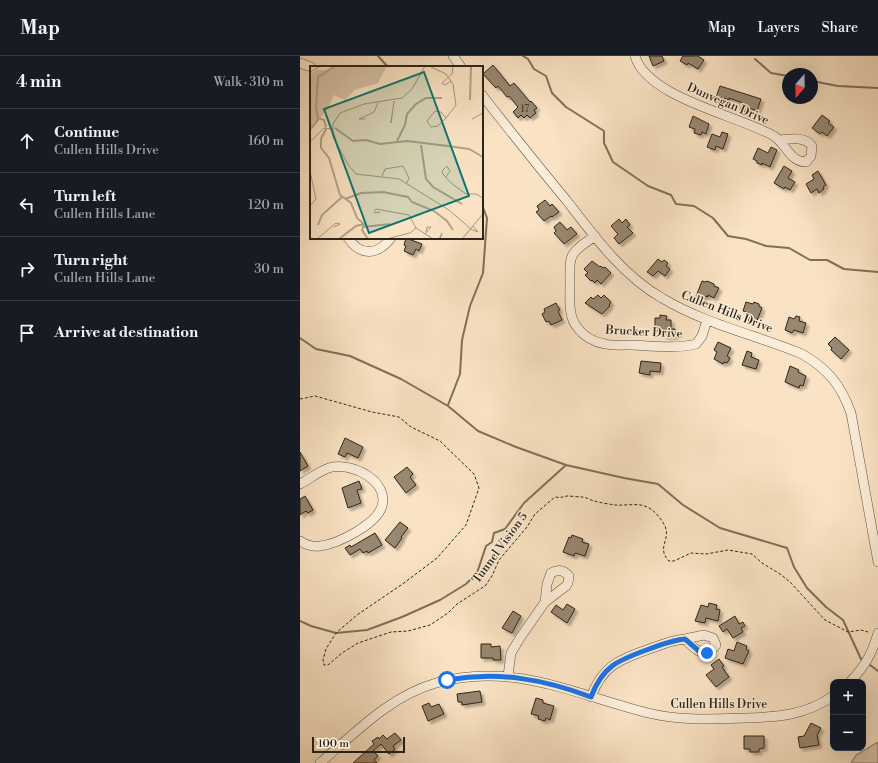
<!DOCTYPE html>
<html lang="en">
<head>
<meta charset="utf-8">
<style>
	body { margin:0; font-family:"Libre Bodoni",serif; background:#242831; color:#f1f3f6 }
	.controls { position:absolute; right:12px; bottom:12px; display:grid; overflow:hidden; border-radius:8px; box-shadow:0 4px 16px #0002 }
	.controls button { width:36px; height:36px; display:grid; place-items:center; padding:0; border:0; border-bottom:1px solid #363941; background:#171b24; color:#f1f3f6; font:20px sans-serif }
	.compass { position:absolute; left:482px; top:12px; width:36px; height:36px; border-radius:50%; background:#171b24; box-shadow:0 4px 16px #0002; rotate:200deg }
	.scale { position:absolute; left:12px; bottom:10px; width:93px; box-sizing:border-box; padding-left:4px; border:2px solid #2d2417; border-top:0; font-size:11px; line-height:14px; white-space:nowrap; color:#2d2417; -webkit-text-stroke:3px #fcedd9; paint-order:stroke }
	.stop { position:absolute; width:12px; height:12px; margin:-9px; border:3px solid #1a73e8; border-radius:50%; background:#fff }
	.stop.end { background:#1a73e8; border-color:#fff; box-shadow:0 1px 4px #0008 }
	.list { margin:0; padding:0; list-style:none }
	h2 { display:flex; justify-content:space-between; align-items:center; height:52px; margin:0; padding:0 16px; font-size:17px }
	h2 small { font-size:13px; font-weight:400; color:#9ea1a6 }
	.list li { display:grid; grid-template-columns:26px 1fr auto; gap:12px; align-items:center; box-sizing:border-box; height:64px; padding:0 16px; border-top:1px solid #363941 }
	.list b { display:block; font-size:15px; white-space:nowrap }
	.list p { margin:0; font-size:13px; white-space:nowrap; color:#9ea1a6 }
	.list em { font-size:13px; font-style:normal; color:#9ea1a6 }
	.icon { flex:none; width:22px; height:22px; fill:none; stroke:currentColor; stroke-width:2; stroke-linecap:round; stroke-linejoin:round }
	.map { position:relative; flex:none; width:578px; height:707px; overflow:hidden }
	header { display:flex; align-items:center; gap:24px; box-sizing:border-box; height:56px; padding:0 20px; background:#171b24; border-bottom:1px solid #363941 }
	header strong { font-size:19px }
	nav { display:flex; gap:22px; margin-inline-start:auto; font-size:14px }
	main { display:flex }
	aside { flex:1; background:#171b24 }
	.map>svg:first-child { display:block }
	.green { fill:#d7c3a7; stroke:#82745f }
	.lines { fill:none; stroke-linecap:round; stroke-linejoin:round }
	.stream { stroke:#7e705b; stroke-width:2 }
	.building { fill:#988771; stroke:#2d2417; filter:url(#shadow) }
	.minor-casing { stroke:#605442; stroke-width:10 }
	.path { stroke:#2d2417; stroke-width:1; stroke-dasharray:3 2; stroke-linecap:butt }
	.minor { stroke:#fcedd9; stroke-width:9 }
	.route { stroke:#1a73e8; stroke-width:5 }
	.labels { text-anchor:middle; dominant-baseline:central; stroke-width:3; stroke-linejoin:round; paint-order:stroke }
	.number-label { font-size:10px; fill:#483d2e }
	.street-label { font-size:12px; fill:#2d2417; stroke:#fcedd9 }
	.inset-river { fill:none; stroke:#b4a289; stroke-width:2 }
	.inset-road { fill:none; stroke:#a8977f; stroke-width:1 }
	.view { fill:#0f766e; fill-opacity:0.15; stroke:#0f766e; stroke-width:2 }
	.inset-edge { fill:none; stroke:#2d2417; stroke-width:2 }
</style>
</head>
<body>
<header>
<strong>Map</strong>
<nav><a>Map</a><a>Layers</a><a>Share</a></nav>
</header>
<main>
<aside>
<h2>4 min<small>Walk · 310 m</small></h2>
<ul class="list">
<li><svg class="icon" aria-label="ahead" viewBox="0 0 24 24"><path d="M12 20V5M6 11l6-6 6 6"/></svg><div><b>Continue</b><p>Cullen Hills Drive</p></div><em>160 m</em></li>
<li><svg class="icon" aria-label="left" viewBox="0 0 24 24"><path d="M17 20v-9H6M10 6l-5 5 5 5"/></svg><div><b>Turn left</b><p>Cullen Hills Lane</p></div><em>120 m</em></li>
<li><svg class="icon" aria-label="right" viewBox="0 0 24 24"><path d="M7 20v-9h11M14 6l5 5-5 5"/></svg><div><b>Turn right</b><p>Cullen Hills Lane</p></div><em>30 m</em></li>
<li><svg class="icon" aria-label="arrive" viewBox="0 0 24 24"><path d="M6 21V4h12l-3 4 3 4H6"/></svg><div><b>Arrive at destination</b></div></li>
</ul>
</aside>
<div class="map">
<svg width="578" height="707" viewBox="0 0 578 707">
	<defs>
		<filter id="shadow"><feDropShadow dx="3" dy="3" stdDeviation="1" flood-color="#0004"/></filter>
	</defs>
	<rect width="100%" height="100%" fill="#fae3c4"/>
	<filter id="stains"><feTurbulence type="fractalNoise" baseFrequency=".005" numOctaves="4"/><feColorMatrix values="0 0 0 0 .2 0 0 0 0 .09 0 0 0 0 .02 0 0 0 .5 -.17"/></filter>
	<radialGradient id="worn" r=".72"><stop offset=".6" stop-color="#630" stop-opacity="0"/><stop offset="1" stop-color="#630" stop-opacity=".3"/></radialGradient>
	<path class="green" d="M 578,686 L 578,707 L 551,707 L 556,699 Z"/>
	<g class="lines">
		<path class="stream" d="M 78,0 L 88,11
			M 223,0 L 228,3 L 234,13 L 246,20 L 252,37 L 266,51 L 304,75 L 304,87 L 313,106 L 348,130 L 371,139 L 376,148 L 394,150 L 413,162 L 428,180 L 446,183 L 466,190 L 489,192 L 510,204 L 527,204 L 544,213 L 578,216
			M 455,3 L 471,17 L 488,20
			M 512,25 L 538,30 L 578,32
			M 0,282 L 16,293 L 50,300 L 101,323 L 148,350 L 178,375 L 216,391 L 266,409 L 324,422 L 358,428 L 383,449 L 420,472 L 487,492 L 494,511 L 507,532 L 526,551 L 543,564 L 561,603
			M 148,349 L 160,318 L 162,284 L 170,250 L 183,217 L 187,162 L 182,149
			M 0,565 L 11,570 L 36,577 L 67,574 L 102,561 L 140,544 L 166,528 L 177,517 L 186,490 L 192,486 L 194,477 L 205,473 L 224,447 L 266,409
			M 570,609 L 578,615"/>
	</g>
	<path class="building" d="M 349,0 L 362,0 L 364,5 L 353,10 Z
		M 383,0 L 398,0 L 404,4 L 398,13 L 388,7 L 387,9 L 380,5 Z
		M 193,9 L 210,30 L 214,27 L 230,46 L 231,45 L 237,52 L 234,54 L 236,57 L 230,62 L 227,59 L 224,62 L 221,59 L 218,62 L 213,56 L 218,51 L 209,40 L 207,41 L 198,30 L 196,32 L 183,18 Z
		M 420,30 L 461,43 L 457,55 L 449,52 L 447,57 L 440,54 L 443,47 L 429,42 L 429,44 L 424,42 L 423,46 L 415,44 Z
		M 522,59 L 530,65 L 528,67 L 534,71 L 527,80 L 522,76 L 520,78 L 512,72 Z
		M 393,60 L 409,68 L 406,78 L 402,76 L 401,79 L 394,77 L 395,73 L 389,71 Z
		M 422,76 L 428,78 L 423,93 L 416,90 L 415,94 L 407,91 L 412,78 L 420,81 Z
		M 471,91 L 477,94 L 470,111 L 462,107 L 462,109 L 457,107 L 457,105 L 453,103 L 458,92 L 468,97 Z
		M 484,110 L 492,115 L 488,122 L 495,126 L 490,134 L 485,131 L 484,133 L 474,127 Z
		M 518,115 L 526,129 L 523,131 L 524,133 L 519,137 L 517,133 L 511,137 L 506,128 L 514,123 L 512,119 Z
		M 245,144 L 250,150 L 252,148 L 259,156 L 252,161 L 251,160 L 244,165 L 236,156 L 239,154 L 237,150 Z
		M 319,163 L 322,167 L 326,163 L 330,169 L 327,171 L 333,177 L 319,188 L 314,182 L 318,178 L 311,170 Z
		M 260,166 L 267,174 L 271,171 L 277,178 L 264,188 L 254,177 L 256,175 L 254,171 Z
		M 106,182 L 122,188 L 119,195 L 116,193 L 113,199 L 104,195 L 106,190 L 104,189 Z
		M 358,203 L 362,206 L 364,204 L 368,207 L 366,210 L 370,213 L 365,220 L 358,215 L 353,220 L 347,216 Z
		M 292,205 L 300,211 L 301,210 L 303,212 L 305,211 L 311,217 L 301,228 L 297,224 L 295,227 L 292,224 L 291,225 L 285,219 L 288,217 L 284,213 Z
		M 402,225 L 406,226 L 407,225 L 414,228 L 414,230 L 419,232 L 414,242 L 408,239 L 408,241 L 405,240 L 402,246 L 395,243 Z
		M 298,239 L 301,242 L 304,239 L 311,246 L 309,249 L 310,250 L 302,258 L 285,247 L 291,241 L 293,243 Z
		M 446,246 L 453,248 L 454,246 L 459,248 L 459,250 L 462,252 L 456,267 L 448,265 L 451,258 L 443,255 Z
		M 256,247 L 260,254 L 258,255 L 262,264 L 251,269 L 249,265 L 246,266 L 242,258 L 245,256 L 244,253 Z
		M 360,259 L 367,260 L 366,264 L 371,264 L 371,273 L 375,273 L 375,280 L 364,280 L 364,275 L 355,275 L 355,262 L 360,262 Z
		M 496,260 L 500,261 L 499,265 L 506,267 L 503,277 L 494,274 L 492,277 L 485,274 L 489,261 L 494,263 Z
		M 535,281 L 549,294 L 541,303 L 531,294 L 532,292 L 528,288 Z
		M 418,286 L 431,292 L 427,300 L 430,302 L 427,307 L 424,306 L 423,308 L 414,303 L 417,296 L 414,294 Z
		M 447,295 L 452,297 L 451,301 L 459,304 L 456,313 L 442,309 Z
		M 341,305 L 361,307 L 360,316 L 350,315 L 350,319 L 339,317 Z
		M 490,310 L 499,314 L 498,316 L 506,320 L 503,330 L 500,329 L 499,332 L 485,326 Z
		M 45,382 L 63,391 L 58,402 L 47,397 L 45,401 L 38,398 Z
		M 0,396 L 8,410 L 0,415 Z
		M 107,411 L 113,418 L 110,421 L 116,429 L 106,437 L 94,421 Z
		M 59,425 L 62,433 L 57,434 L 61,447 L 48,452 L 42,432 Z
		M 5,440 L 13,454 L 8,457 L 6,455 L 0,459 L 0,443 Z
		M 100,466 L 108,472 L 101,481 L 102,482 L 95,492 L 85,484 Z
		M 75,477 L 82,489 L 68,497 L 67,495 L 63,497 L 60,493 L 50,499 L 45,492 L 50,489 L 51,491 Z
		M 272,479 L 283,483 L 282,486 L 289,488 L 285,500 L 275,497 L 274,500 L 263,496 L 269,481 L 271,482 Z
		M 409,547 L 417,549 L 416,553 L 420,554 L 418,565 L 406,562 L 405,567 L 395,565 L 401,549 L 408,551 Z
		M 267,548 L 275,553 L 267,567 L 251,556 L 256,549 L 263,554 Z
		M 213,555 L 221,560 L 212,577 L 202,572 Z
		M 435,560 L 439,568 L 443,566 L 445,570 L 441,572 L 443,576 L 433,582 L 427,573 L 423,576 L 419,570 Z
		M 437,586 L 447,590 L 446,593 L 449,595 L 443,608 L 425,602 L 428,593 L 434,595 Z
		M 181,588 L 191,588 L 191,591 L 200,590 L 201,604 L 193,604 L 193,602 L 181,602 Z
		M 419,603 L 424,610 L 422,611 L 429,621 L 416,631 L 406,619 L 414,613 L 411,609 Z
		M 180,635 L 182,646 L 162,649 L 162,646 L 158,646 L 157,638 Z
		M 236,642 L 243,644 L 243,647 L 254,650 L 250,664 L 246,662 L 245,665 L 238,663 L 239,660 L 231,658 Z
		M 129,647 L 131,651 L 139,648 L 144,658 L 128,665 L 122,650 Z
		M 511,667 L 521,672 L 517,679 L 519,689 L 500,692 L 498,681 L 504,680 Z
		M 95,677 L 101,684 L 93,690 L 95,693 L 89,698 L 81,688 L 73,695 L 78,700 L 74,704 L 77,707 L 53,707 L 74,688 L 72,685 L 78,681 L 79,683 L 83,679 L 87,683 Z
		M 444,680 L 464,680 L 464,692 L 459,693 L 459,696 L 450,696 L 450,693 L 444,693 Z"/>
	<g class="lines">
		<g class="minor-casing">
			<path id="minor" d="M 153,0 L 161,11
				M 335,0 C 347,42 440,60 474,80 C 486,88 490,106 506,106 L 511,100 L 512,90 C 504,80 491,83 480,84
				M 0,7 L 11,11
				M 182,39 C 210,75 238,110 267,145 C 294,180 323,220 362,242 C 405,268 456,279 502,298 C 528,313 541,329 551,357 L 578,506
				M 295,180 C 267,199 270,198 270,230 C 270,243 268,260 277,271 C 283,280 294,286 305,288 C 313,290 323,289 332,289 C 353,290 375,293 396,288 L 402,280 L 407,264
				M 48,182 C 61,201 78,199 91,182
				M 0,428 C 10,423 20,414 32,411 C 53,407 89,425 82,450 C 77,468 38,488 20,490 C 13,491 6,489 0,485
				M 208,620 L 211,597 L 220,582 L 245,546 L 266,530 L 268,527 L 269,520 C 264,514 258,513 251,517 L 247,528 L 245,546
				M 550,626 C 565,610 572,598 578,577
				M 291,641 C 303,609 319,604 349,593 C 361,589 372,584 385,583 C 392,590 399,599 410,596 L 416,589 L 413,582 L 404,579 L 385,583
				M 20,707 C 55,677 90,640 136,627 C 212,605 276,639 348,657 C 380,665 414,663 447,662 C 479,661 506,659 533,640"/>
		</g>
		<path class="path" d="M 0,343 L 15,340 L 72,356 L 99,361 L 111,371 L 140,385 L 174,418 L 179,432 L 166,469 L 137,502 L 104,527 L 57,559 L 36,577 L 26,593 L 23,604 L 24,609 L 28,609 L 42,597 L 58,587 L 91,576 L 108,575 L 130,569 L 148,557 L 157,548 L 185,530 L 192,520 L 199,504 L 227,471 L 235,458 L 255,441 C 260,442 263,441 267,440 C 271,440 278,441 282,441 C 286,441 290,444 294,445 C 301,447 309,448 315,449 C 326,450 339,446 349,452 C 355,455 362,464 365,470 C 371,484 356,492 369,505 L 374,505 L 391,497 L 406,498 L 428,494 L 452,498 L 462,507 L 480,518 L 490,526 L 525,564 L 548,576 L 561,574 L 568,576"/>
		<use href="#minor" class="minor"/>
	</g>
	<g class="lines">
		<path class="route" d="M 147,624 C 198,615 243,623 291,641 C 303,609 319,604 349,593 C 361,589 372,584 385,583 L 400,596 L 407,597"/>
	</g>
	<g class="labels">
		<g class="number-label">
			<text x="225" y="53">17</text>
		</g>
		<g class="street-label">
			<text transform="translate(428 48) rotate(23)">Dunvegan Drive</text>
			<text transform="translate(427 256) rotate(21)">Cullen Hills Drive</text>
			<text transform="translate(344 276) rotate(3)">Brucker Drive</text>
			<text transform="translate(200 492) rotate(-54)">Tunnel Vision 5</text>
			<text x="419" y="648">Cullen Hills Drive</text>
		</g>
	</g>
	<g transform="translate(10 10)">
		<rect width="173" height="173" fill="#fae3c4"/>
		<path d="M 25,0 L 77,0 L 68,17 L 45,24 L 35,34 L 24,29 L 18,43 L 0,63 L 0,8 L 7,4 L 21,4 Z" fill="#d7c3a7"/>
		<path class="inset-river" d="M 160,34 L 161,0M 8,52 L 14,54 L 16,61M 25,62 L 43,75 L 56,74 L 70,78 L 97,75 L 138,80 L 159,83 L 173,91M 16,63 L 11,73 L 11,82 L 19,92 L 30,129 L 41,137 L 47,152 L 54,158 L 52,164 L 58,173M 0,64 L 8,54 L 6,41 L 8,11 L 25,0M 87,75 L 95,59 L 97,48 L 106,38 L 116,32 L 132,32M 111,79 L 116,113 L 123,121 L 152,138M 35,133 L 51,127 L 73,126 L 98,131 L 102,136 L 124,145 L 137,155 L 143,164M 8,159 L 12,149 L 32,131M 53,161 L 80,158M 29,173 L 46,160 L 54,158"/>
		<path class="inset-road" d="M 115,0 L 102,23 L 92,32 L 54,38 L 30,47 L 23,58 L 23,71 L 39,100 L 46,108 L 89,113 L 139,144 L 161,163M 119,0 L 136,8 L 143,18 L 146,39 L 136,52M 0,6 L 11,0M 141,15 L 135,19 L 132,17 L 142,8 L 143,0M 125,45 L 131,46 L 136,52 L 128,60 L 121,61 L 117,55 ZM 82,50 L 81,57 L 84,35M 55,53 L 49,53 L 64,46 L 68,37M 162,53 L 173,47M 0,76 L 14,62 L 22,63M 0,105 L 6,133 L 0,140M 72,110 L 75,103 L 93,100 L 99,112 L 97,117M 136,111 L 140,105 L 137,100 L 132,105 L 133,108 L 139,115 L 145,120 L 156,128 L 166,128 L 173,132M 70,146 L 65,147 L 64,145 L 66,143 L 99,149 L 106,162 L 123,173M 160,163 L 168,166 L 163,160M 115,168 L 121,161 L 117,161 L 116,166M 7,173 L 26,157 L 30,158 L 24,161M 76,173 L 100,167 L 106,162M 129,173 L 132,167 L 130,173M 152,173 L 173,148"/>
		<path class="view" d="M 114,6 L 159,130 L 59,167 L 14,43 Z"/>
		<rect width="173" height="173" class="inset-edge"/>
	</g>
	<rect width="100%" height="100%" filter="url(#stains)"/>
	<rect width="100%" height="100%" fill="url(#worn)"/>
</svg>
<div class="controls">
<button>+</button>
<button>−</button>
</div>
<svg class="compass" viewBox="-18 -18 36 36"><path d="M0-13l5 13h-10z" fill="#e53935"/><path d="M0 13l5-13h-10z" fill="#9ea1a6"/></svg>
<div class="scale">100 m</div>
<div class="stop" style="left:147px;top:624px"></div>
<div class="stop end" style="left:407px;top:597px"></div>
</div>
</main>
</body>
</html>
